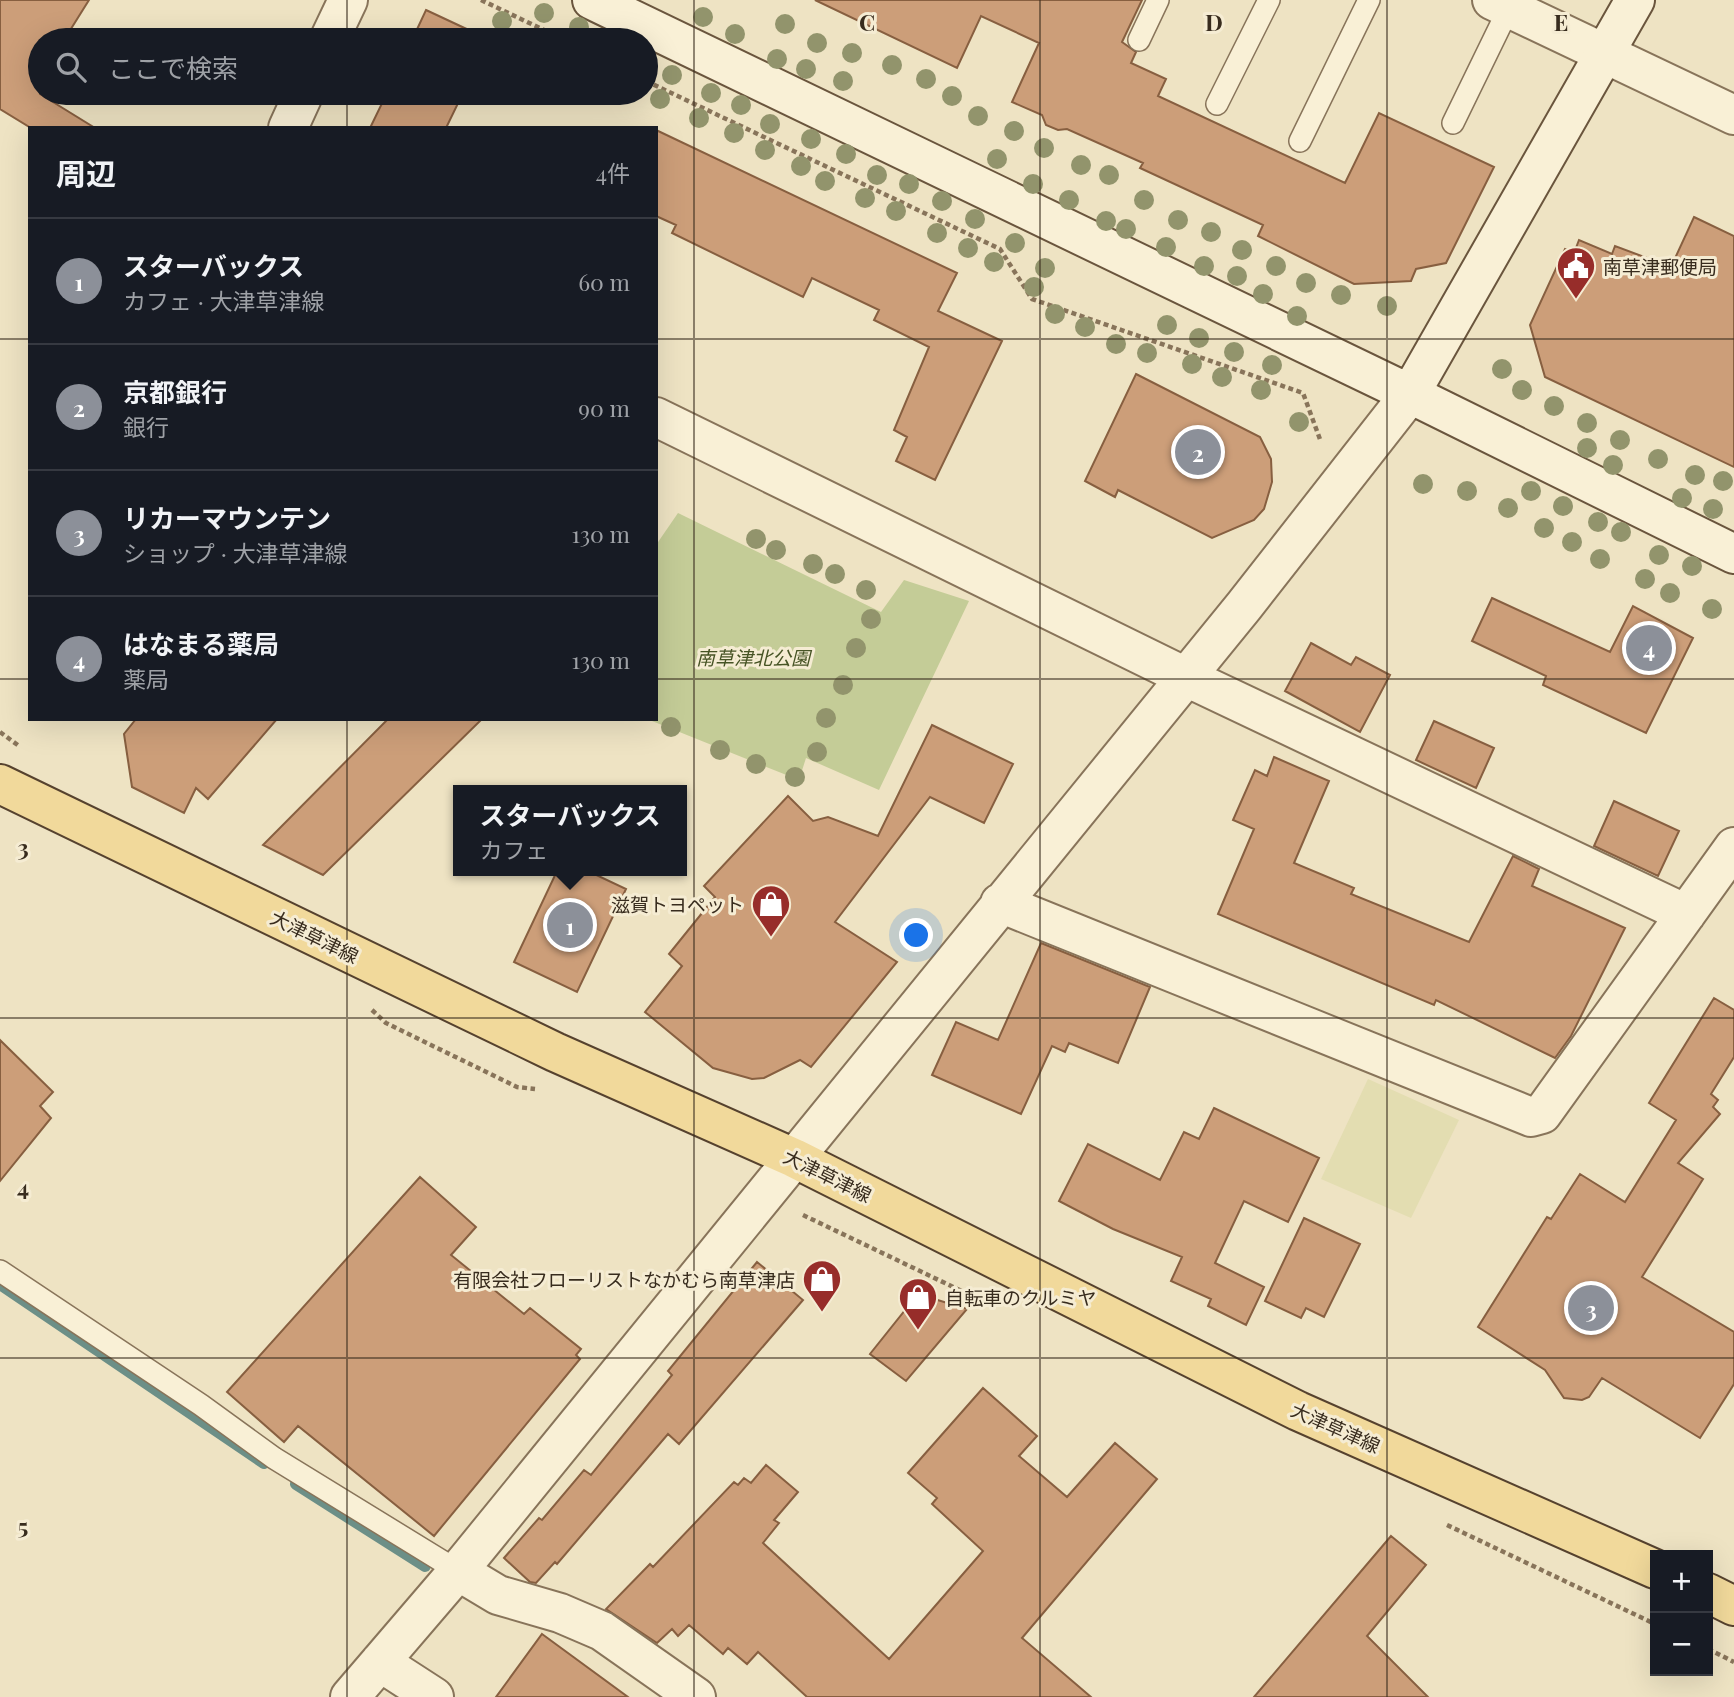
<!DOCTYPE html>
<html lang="ja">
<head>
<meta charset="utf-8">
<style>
	body { margin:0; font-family:"Playfair Display","Noto Sans JP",serif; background:#242831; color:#f1f3f6 }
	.controls { position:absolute; right:21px; bottom:21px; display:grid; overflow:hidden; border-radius:0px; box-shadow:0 7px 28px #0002 }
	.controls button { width:63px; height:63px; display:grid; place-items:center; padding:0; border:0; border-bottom:2px solid #363941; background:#171b24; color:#f1f3f6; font:35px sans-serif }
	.you { position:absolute; left:917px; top:936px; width:24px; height:24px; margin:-18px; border:5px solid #fff; border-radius:50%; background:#1a73e8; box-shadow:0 0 0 10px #1a73e833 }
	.badge { display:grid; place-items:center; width:46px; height:46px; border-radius:50%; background:#8c9099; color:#fff; font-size:23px; font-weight:700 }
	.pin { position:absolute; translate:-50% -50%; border:4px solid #fff; box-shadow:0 2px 7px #0006 }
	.popup { position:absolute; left:453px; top:785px; width:234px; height:91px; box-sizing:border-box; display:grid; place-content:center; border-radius:0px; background:#171b24; filter:drop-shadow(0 2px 5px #0005); font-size:23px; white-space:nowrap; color:#9ea1a6 }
	.popup b { font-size:26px; color:#f1f3f6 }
	.popup::after { content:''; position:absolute; left:50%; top:100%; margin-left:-14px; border:14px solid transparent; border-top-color:#171b24 }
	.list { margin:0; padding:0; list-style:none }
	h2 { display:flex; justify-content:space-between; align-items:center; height:91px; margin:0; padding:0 28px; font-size:30px }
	h2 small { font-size:23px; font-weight:400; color:#9ea1a6 }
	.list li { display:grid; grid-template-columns:46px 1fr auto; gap:21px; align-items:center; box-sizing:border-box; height:126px; padding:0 28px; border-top:2px solid #363941 }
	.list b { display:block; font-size:26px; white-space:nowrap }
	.list p { margin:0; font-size:23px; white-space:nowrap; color:#9ea1a6 }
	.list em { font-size:23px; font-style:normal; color:#9ea1a6 }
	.icon { flex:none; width:38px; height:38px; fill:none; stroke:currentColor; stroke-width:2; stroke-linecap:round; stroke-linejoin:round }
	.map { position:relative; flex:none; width:1734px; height:1697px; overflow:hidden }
	.search { position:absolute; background:#171b24; box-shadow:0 7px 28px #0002; left:28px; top:28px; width:630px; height:77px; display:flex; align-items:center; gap:18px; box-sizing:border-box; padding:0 24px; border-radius:38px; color:#9ea1a6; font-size:26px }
	.panel { position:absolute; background:#171b24; box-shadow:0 7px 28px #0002; left:28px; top:126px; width:630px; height:595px; border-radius:0px }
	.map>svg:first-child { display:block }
	.farmland { fill:#e3ddb1 }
	.green { fill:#c4cc97 }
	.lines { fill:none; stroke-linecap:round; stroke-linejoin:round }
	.stream { stroke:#6c8f87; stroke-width:12 }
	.building { fill:#cc9e79; stroke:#875f40; stroke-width:2 }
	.lane-casing { stroke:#88745a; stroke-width:24 }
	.street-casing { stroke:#88745a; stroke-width:42 }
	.secondary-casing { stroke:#6a553d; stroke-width:42 }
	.primary-casing { stroke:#56422e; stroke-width:42 }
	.path { stroke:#88745a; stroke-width:4.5; stroke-dasharray:5 3.5; stroke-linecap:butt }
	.lane { stroke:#f9f0d6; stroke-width:21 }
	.street { stroke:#f9f0d6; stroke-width:38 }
	.secondary { stroke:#f9f0d6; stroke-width:38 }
	.primary { stroke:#f1d99b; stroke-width:38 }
	.tree { fill:#92946c }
	.grid { fill:none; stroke:#382c1e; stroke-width:2; stroke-opacity:0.55 }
	.labels { text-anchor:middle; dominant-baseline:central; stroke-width:6; stroke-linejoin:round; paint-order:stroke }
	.poi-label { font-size:19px; fill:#382c1e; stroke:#f5ecd3; text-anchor:start }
	.park-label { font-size:19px; font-style:italic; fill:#475425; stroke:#f5ecd3 }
	.street-label { font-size:19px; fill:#382c1e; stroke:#f5ecd3 }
	.grid-label { font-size:23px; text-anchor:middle; font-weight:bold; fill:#382c1e; stroke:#f5ecd3; stroke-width:6; stroke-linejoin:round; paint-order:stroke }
</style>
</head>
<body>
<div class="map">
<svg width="1734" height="1697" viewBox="0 0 1734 1697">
	<rect width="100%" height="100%" fill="#eee3c3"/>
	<path class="farmland" d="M 1368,1079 L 1459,1120 L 1411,1218 L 1321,1179 Z"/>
	<path class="green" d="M 678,513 L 881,612 L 904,580 L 969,601 L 879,790 L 806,758 L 799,780 L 647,719 L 656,719 L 656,545 Z"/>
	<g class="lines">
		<path class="stream" d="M 0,1284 L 264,1463
			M 296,1484 L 425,1566"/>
	</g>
	<path class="building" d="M 0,0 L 89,0 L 64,40 L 40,40 L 40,94 L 95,128 L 31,128 L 0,109 Z
		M 815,0 L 1142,0 L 1122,42 L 1136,52 L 1131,63 L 1166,79 L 1158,96 L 1345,183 L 1379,113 L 1494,167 L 1446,263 L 1416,269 L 1411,281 L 1354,284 L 1258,236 L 1263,225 L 1140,168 L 1143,163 L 1067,129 L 1058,130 L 1046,125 L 1042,115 L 1012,102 L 1039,43 L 981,16 L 957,68 Z
		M 426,10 L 488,39 L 488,40 L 412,40 Z
		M 387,93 L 463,93 L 446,128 L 370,128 Z
		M 656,130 L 957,273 L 938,311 L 1002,341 L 935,480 L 896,461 L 907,437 L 894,430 L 929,347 L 874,320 L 879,310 L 812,278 L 803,297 L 672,233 L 676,225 L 656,216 Z
		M 1694,217 L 1734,236 L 1734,467 L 1545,377 L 1530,325 L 1565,249 L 1574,253 L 1579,240 L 1612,254 L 1615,246 L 1671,267 Z
		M 1136,374 L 1260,437 L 1271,459 L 1272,482 L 1264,509 L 1254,520 L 1212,538 L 1118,490 L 1115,497 L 1085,481 Z
		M 1492,598 L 1610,652 L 1633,606 L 1693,638 L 1646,733 L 1543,685 L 1546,676 L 1472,641 Z
		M 1311,643 L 1351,665 L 1356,657 L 1390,675 L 1360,732 L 1285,691 Z
		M 136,719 L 277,719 L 208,799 L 196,788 L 184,813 L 132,787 L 124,734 Z
		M 388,719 L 482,719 L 323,875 L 263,845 Z
		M 1434,721 L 1494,748 L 1476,788 L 1416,760 Z
		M 932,725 L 1013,764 L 984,823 L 930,797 L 835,922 L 897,962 L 811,1067 L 800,1060 L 764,1078 L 752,1079 L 713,1068 L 645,1012 L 682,966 L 669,954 L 715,897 L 704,886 L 788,796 L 813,821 L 828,817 L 878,836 Z
		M 1274,757 L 1329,781 L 1294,863 L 1354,888 L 1351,894 L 1469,942 L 1513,856 L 1539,869 L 1532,886 L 1625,928 L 1571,1036 L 1555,1058 L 1436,1000 L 1434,1005 L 1218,914 L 1254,829 L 1233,820 L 1255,770 L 1267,776 Z
		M 1614,801 L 1679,831 L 1658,876 L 1594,846 Z
		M 557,871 L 588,871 L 626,889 L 577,992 L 514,962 Z
		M 1041,943 L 1150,987 L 1118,1063 L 1069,1043 L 1065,1052 L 1052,1046 L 1021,1114 L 932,1075 L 956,1022 L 998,1040 Z
		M 1714,998 L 1734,1010 L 1734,1057 L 1711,1094 L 1718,1100 L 1713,1107 L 1720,1114 L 1678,1163 L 1703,1179 L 1642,1277 L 1734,1332 L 1734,1384 L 1700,1438 L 1602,1378 L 1589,1397 L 1582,1400 L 1564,1398 L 1545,1370 L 1478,1327 L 1547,1217 L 1551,1219 L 1580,1174 L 1625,1202 L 1676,1120 L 1649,1103 Z
		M 0,1040 L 53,1092 L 40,1106 L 51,1118 L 0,1181 Z
		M 1214,1108 L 1319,1158 L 1288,1222 L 1244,1201 L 1215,1263 L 1264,1287 L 1246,1325 L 1208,1306 L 1211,1299 L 1171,1281 L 1182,1257 L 1113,1229 L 1059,1201 L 1088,1144 L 1160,1180 L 1184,1132 L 1199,1139 Z
		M 420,1177 L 476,1227 L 451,1255 L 524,1314 L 530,1308 L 581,1349 L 576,1355 L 580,1359 L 434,1536 L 298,1426 L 284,1442 L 227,1392 Z
		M 1304,1218 L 1360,1244 L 1324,1317 L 1306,1308 L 1301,1318 L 1265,1301 Z
		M 757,1262 L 803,1300 L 679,1444 L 668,1434 L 557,1564 L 555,1562 L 536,1583 L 530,1582 L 504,1558 L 539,1518 L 542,1520 L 584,1470 L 591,1475 L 672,1375 L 668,1371 Z
		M 918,1294 L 967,1309 L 906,1381 L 870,1354 Z
		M 983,1388 L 1037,1436 L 1019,1456 L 1067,1497 L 1115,1443 L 1157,1479 L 1022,1638 L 1091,1697 L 807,1697 L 758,1652 L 747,1664 L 728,1648 L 723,1654 L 689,1625 L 678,1636 L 672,1629 L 657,1643 L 606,1609 L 650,1564 L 653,1567 L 734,1482 L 738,1485 L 744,1478 L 751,1483 L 766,1465 L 798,1492 L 774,1520 L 779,1523 L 763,1543 L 889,1659 L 983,1551 L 932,1504 L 937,1498 L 908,1473 Z
		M 1391,1536 L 1426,1565 L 1367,1636 L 1428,1697 L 1254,1697 Z
		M 542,1634 L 628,1697 L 496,1697 Z"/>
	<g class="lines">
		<g class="lane-casing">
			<path id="lane" d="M 1139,40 L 1158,0
				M 1217,104 L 1269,0
				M 1453,123 L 1509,8
				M 1300,141 L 1369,0
				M 0,1271 L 201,1405 L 274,1458 L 458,1571"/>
		</g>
		<g class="street-casing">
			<path id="street" d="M 1492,0 L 1734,115
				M 329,40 L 348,0
				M 288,128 L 304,93
				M 656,417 L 1186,677 L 1686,914
				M 1000,903 L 1531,1117 L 1542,1114 L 1734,847
				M 458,1571 L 498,1595 L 560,1613 L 602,1631 L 696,1697
				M 380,1662 L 434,1697
				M 350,1697 L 458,1571 L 1244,606 L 1410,394"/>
		</g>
		<g class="secondary-casing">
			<path id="secondary" d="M 592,0 L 1410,394 L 1734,554
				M 1410,394 L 1635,0"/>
		</g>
		<g class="primary-casing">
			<path id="primary" d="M 0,784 L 555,1052 L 794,1158 L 1298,1411 L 1655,1569
				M 1708,1593 L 1734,1606"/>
		</g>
		<path class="path" d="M 481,0 L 565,40
			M 646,81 L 1000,249 L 1032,299 L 1303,393 L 1321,442
			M 0,732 L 19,746
			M 372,1010 L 386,1023 L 517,1087 L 535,1089
			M 803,1215 L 995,1307
			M 1447,1525 L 1655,1624
			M 1708,1649 L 1734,1662"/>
		<use href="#lane" class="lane"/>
		<use href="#street" class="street"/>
		<use href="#secondary" class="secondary"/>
		<use href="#primary" class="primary"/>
	</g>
	<g class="tree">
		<circle cx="544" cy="13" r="10"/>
		<circle cx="703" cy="17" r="10"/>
		<circle cx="502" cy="21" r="10"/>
		<circle cx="785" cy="24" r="10"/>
		<circle cx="579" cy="27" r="10"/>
		<circle cx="735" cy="34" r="10"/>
		<circle cx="817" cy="43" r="10"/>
		<circle cx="852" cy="53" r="10"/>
		<circle cx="777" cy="59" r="10"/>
		<circle cx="892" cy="65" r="10"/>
		<circle cx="806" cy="69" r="10"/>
		<circle cx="672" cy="75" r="10"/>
		<circle cx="926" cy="79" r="10"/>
		<circle cx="843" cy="81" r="10"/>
		<circle cx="711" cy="93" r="10"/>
		<circle cx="952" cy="96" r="10"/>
		<circle cx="660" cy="99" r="10"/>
		<circle cx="741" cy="105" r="10"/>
		<circle cx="978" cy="116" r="10"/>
		<circle cx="699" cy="118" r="10"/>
		<circle cx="770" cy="124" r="10"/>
		<circle cx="1014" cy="131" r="10"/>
		<circle cx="734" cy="133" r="10"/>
		<circle cx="811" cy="139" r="10"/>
		<circle cx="1044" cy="148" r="10"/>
		<circle cx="765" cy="150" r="10"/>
		<circle cx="846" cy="154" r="10"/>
		<circle cx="997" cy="159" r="10"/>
		<circle cx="1081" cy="165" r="10"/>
		<circle cx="801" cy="166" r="10"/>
		<circle cx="877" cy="175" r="10"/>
		<circle cx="1109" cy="175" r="10"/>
		<circle cx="825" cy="181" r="10"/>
		<circle cx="909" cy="184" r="10"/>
		<circle cx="1033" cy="184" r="10"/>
		<circle cx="865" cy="198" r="10"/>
		<circle cx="1069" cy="200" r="10"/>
		<circle cx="1144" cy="200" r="10"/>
		<circle cx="942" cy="201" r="10"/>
		<circle cx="896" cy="211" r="10"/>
		<circle cx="975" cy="219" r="10"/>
		<circle cx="1178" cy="220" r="10"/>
		<circle cx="1106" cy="221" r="10"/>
		<circle cx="1126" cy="229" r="10"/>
		<circle cx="1211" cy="232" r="10"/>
		<circle cx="937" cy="233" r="10"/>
		<circle cx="1015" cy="243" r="10"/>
		<circle cx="1166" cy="247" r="10"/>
		<circle cx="968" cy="248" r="10"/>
		<circle cx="1242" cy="250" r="10"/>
		<circle cx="994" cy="262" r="10"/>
		<circle cx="1204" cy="266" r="10"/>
		<circle cx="1276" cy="266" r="10"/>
		<circle cx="1045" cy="268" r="10"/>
		<circle cx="1237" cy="276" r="10"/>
		<circle cx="1306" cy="283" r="10"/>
		<circle cx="1034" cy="287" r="10"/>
		<circle cx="1263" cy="294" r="10"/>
		<circle cx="1341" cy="295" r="10"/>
		<circle cx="1387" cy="306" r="10"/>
		<circle cx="1055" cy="314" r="10"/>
		<circle cx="1297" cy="316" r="10"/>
		<circle cx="1167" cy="325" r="10"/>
		<circle cx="1085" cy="327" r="10"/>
		<circle cx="1199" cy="338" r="10"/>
		<circle cx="1116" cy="344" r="10"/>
		<circle cx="1234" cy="352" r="10"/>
		<circle cx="1147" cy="353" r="10"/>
		<circle cx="1192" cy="364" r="10"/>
		<circle cx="1272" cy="365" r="10"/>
		<circle cx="1502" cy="369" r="10"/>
		<circle cx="1222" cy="377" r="10"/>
		<circle cx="1261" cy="390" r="10"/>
		<circle cx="1522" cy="390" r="10"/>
		<circle cx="1554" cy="406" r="10"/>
		<circle cx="1299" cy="422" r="10"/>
		<circle cx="1587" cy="423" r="10"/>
		<circle cx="1620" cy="440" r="10"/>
		<circle cx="1587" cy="448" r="10"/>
		<circle cx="1658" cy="459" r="10"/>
		<circle cx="1613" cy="465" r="10"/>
		<circle cx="1695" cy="475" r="10"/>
		<circle cx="1723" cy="481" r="10"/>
		<circle cx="1423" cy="484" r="10"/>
		<circle cx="1467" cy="491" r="10"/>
		<circle cx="1531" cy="491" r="10"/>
		<circle cx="1682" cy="498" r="10"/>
		<circle cx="1563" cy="506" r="10"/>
		<circle cx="1508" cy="508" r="10"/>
		<circle cx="1713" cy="509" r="10"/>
		<circle cx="1598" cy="522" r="10"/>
		<circle cx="1544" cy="528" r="10"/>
		<circle cx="1621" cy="532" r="10"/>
		<circle cx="756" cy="539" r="10"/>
		<circle cx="1572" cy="542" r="10"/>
		<circle cx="776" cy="550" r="10"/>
		<circle cx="1659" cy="555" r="10"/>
		<circle cx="1600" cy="559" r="10"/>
		<circle cx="813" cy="564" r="10"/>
		<circle cx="1692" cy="566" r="10"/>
		<circle cx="835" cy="574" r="10"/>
		<circle cx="1645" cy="579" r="10"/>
		<circle cx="866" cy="590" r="10"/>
		<circle cx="1670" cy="593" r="10"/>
		<circle cx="1712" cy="609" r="10"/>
		<circle cx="871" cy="619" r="10"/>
		<circle cx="856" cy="648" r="10"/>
		<circle cx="843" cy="685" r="10"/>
		<circle cx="826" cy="718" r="10"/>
		<circle cx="671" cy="727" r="10"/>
		<circle cx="720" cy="750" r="10"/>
		<circle cx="817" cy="752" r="10"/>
		<circle cx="756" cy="764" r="10"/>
		<circle cx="795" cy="777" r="10"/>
	</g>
	<path class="grid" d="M 347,0 L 347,40M 694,0 L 694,1697M 1040,0 L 1040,1697M 1387,0 L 1387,1697M 347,93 L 347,128M 0,339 L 30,339M 656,339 L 1734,339M 0,679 L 30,679M 656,679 L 1734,679M 347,719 L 347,1697M 0,1018 L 1734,1018M 0,1358 L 1734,1358"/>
	<defs>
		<g id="civic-pin" transform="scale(2.0125)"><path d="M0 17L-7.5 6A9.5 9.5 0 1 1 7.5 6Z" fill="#972d2a" stroke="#f5ecd3"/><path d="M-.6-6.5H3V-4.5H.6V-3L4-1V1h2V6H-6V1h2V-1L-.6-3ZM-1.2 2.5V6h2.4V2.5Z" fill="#fff"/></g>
		<g id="shop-pin" transform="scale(2.0125)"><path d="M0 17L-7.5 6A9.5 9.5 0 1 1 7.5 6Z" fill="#972d2a" stroke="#f5ecd3"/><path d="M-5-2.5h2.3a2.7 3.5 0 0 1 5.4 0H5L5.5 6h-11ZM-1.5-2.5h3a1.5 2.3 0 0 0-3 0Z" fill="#fff"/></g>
	</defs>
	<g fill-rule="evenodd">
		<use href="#civic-pin" x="1576" y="266"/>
		<use href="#shop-pin" x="771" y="904"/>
		<use href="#shop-pin" x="822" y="1279"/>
		<use href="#shop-pin" x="918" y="1297"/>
	</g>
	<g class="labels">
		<g class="poi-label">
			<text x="1603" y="266">南草津郵便局</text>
			<text x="744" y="904" text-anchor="end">滋賀トヨペット</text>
			<text x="795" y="1279" text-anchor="end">有限会社フローリストなかむら南草津店</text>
			<text x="945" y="1297">自転車のクルミヤ</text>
		</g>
		<g class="park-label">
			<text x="753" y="657">南草津北公園</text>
		</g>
		<g class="street-label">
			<text transform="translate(315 936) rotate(26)">大津草津線</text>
			<text transform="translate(828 1175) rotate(26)">大津草津線</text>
			<text transform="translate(1336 1427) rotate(24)">大津草津線</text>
		</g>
	</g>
	<g class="grid-label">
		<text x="867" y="31">C</text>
		<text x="1214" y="31">D</text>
		<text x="1561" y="31">E</text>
		<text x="23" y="856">3</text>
		<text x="23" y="1196">4</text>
		<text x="23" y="1535">5</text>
	</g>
</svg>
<div class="controls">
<button>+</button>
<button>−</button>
</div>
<div class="you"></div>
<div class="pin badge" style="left:570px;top:925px">1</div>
<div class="popup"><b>スターバックス</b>カフェ</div>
<div class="pin badge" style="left:1198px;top:452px">2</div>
<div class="pin badge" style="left:1591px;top:1308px">3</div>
<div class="pin badge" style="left:1649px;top:648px">4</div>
<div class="search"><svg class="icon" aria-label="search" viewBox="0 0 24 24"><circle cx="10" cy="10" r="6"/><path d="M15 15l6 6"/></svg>ここで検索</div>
<section class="panel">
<h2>周辺<small>4件</small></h2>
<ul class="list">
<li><span class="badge">1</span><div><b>スターバックス</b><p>カフェ · 大津草津線</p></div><em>60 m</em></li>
<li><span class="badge">2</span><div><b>京都銀行</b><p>銀行</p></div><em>90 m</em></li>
<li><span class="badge">3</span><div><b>リカーマウンテン</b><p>ショップ · 大津草津線</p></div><em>130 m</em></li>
<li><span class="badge">4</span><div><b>はなまる薬局</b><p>薬局</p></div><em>130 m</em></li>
</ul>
</section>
</div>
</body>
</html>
